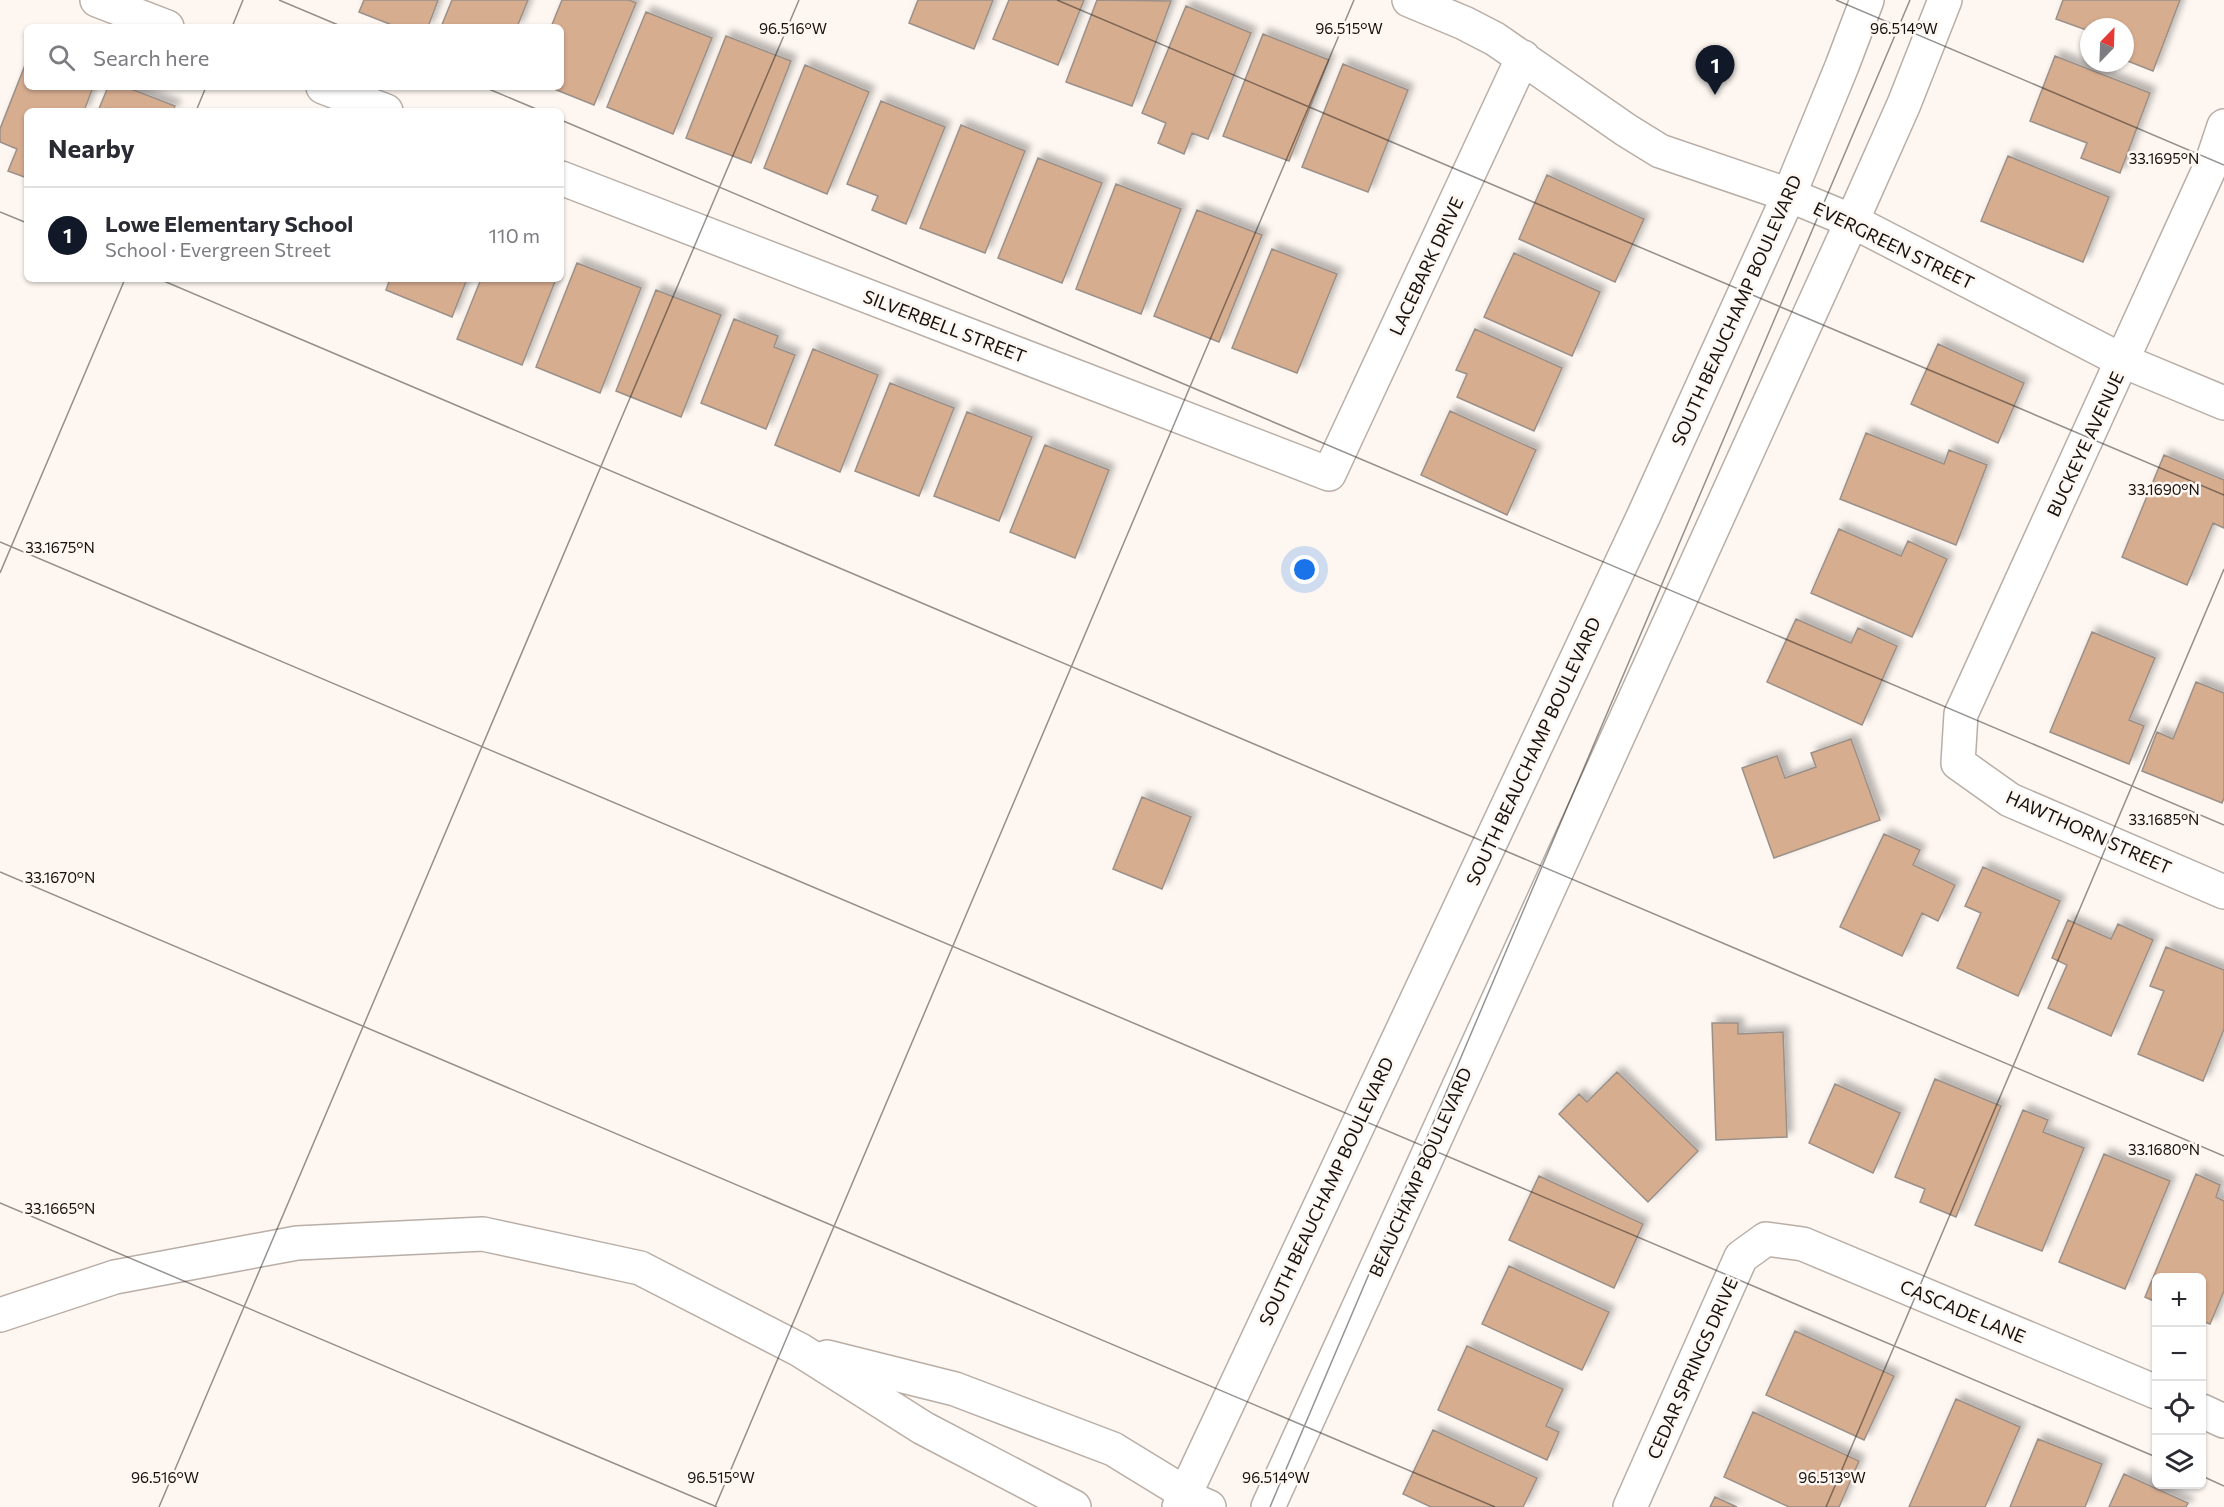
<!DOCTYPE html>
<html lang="en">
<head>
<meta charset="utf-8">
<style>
	body { margin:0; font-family:Commissioner,sans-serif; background:#f2f2f3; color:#2b2b33 }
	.controls { position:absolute; right:18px; bottom:18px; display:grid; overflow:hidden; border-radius:9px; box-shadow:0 2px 4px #0004 }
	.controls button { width:54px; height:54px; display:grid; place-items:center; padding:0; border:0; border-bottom:2px solid #e1e1e2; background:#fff; color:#2b2b33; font:30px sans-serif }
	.compass { position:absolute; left:2080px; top:18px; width:54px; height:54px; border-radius:50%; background:#fff; box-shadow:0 2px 4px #0004; rotate:23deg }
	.you { position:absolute; left:1305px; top:570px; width:21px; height:21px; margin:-15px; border:4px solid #fff; border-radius:50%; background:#1a73e8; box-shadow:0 0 0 9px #1a73e833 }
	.badge { display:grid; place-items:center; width:39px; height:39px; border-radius:50%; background:#111827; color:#fff; font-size:20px; font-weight:700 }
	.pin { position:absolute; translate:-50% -50px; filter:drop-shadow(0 2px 3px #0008) }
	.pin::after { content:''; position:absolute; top:32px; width:21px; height:18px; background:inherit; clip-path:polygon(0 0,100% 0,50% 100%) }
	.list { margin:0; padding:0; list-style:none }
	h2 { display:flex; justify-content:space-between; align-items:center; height:78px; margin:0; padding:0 24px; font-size:26px }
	h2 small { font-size:20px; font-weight:400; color:#7c7c81 }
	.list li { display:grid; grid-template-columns:39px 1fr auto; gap:18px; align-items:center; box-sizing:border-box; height:96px; padding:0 24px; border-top:2px solid #e1e1e2 }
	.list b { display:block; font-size:22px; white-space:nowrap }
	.list p { margin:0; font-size:20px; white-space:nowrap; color:#7c7c81 }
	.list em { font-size:20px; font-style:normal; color:#7c7c81 }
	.icon { flex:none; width:33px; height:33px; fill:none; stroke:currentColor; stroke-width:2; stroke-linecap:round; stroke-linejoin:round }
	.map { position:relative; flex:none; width:2224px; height:1507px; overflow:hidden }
	.search { position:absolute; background:#fff; box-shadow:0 2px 4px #0004; left:24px; top:24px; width:540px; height:66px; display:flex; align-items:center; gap:15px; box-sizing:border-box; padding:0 21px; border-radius:9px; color:#7c7c81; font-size:22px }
	.panel { position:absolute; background:#fff; box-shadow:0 2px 4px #0004; left:24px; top:108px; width:540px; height:174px; border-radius:9px }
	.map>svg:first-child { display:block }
	.building { fill:#d7ad90; stroke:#9b9088; stroke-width:1.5; filter:url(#shadow) }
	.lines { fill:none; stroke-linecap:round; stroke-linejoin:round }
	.minor-casing { stroke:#b9aea6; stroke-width:36 }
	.minor { stroke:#fff; stroke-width:33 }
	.ticks { fill:none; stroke:#15110e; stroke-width:1.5; stroke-opacity:0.45 }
	.labels { text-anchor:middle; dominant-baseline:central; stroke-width:5; stroke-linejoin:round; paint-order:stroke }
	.street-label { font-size:18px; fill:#15110e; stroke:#fdf6f1 }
	.ticks-label { font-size:15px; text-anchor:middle; fill:#15110e; stroke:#fdf6f1; stroke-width:5; stroke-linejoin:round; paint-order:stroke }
</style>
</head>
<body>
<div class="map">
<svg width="2224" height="1507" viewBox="0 0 2224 1507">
	<defs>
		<filter id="shadow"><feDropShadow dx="5.5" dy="-5.5" stdDeviation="3" flood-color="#0004"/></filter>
	</defs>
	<rect width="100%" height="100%" fill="#fdf6f1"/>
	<path class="building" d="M 364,0 L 438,0 L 428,27 L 397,27 L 359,12 Z
		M 452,0 L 528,0 L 517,27 L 441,27 Z
		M 562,0 L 629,0 L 636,3 L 594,105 L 549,87 L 561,87 L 561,27 L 551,27 Z
		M 918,0 L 993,0 L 974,49 L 909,23 Z
		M 1009,0 L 1084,0 L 1058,65 L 993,39 Z
		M 1097,0 L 1171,1 L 1132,106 L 1066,82 Z
		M 2063,0 L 2180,0 L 2153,71 L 2125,60 L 2125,27 L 2089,27 L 2089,31 L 2056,19 Z
		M 1186,6 L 1251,33 L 1208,139 L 1192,133 L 1184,154 L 1158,143 L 1166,123 L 1142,113 Z
		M 646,12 L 712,38 L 673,134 L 607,107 Z
		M 1263,34 L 1329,60 L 1289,161 L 1223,136 Z
		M 726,36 L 791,61 L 751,163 L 686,138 Z
		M 2055,56 L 2150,93 L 2120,173 L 2081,158 L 2087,143 L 2030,121 Z
		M 27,60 L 27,87 L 93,87 L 84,111 L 27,111 L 27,178 L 8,171 L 17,149 L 0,142 L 0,129 Z
		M 1343,64 L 1408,90 L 1368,192 L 1302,167 Z
		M 805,65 L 869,92 L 827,194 L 764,168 Z
		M 108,87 L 126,87 L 175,106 L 173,111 L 98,111 Z
		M 881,101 L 945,127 L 906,224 L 872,210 L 878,196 L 847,184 Z
		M 961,125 L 1025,151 L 985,253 L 920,228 Z
		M 2008,156 L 2109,197 L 2083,262 L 1981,221 Z
		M 1038,158 L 1102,183 L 1062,283 L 998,258 Z
		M 1547,175 L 1644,219 L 1615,282 L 1519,239 Z
		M 1116,184 L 1181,209 L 1141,314 L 1076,289 Z
		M 1197,210 L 1262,235 L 1219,342 L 1154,316 Z
		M 1272,249 L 1337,274 L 1297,373 L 1232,348 Z
		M 1514,253 L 1600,292 L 1572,356 L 1484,317 Z
		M 577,263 L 641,288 L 600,393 L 536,367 Z
		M 390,279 L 467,279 L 452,317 L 386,290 Z
		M 481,279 L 556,279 L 522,365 L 457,339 Z
		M 656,290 L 721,315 L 681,417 L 616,391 Z
		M 734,319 L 778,336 L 774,347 L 795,355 L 766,429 L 701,403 Z
		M 1475,329 L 1562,368 L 1534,431 L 1457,397 L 1467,374 L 1456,370 Z
		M 1938,344 L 2024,383 L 1998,443 L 1911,404 Z
		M 813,349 L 878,375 L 840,472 L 775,445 Z
		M 890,383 L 954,408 L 919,496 L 855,471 Z
		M 1450,411 L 1536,450 L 1507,515 L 1421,475 Z
		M 967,412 L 1032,437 L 999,521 L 934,496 Z
		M 1866,433 L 1944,464 L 1949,450 L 1987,465 L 1956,545 L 1840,499 Z
		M 1045,445 L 1109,470 L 1075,558 L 1010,532 Z
		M 2164,455 L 2224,480 L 2224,528 L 2213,523 L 2187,585 L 2122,557 Z
		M 1839,529 L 1901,556 L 1908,541 L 1947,559 L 1912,637 L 1811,593 Z
		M 1796,619 L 1851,643 L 1858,628 L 1897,646 L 1862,725 L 1767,682 Z
		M 2092,632 L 2155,658 L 2129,720 L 2144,726 L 2129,764 L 2050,732 Z
		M 2196,682 L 2224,693 L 2224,798 L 2222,803 L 2142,771 L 2157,732 L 2173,739 Z
		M 1851,739 L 1880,820 L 1774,858 L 1742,768 L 1777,756 L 1785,778 L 1816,767 L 1811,753 Z
		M 1142,797 L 1191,817 L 1162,889 L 1113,869 Z
		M 1884,834 L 1920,850 L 1913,865 L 1955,885 L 1938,921 L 1922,913 L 1902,956 L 1840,927 Z
		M 1983,867 L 2060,901 L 2018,996 L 1957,968 L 1981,913 L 1965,906 Z
		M 2068,920 L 2111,939 L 2118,924 L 2153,940 L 2111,1036 L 2048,1008 L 2067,965 L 2052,958 Z
		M 2166,947 L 2224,970 L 2224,1029 L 2203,1081 L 2138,1054 L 2164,991 L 2150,986 Z
		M 1712,1023 L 1738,1023 L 1738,1034 L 1783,1032 L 1787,1137 L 1716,1140 Z
		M 1617,1072 L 1698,1151 L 1648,1202 L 1559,1114 L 1579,1094 L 1587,1102 Z
		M 1935,1079 L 2001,1106 L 1956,1217 L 1920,1202 L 1925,1189 L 1895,1177 Z
		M 1835,1084 L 1900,1113 L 1873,1173 L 1809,1143 Z
		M 2023,1110 L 2048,1120 L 2043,1132 L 2084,1148 L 2042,1251 L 1975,1225 Z
		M 2104,1154 L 2170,1181 L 2125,1289 L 2059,1262 Z
		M 2196,1174 L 2220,1185 L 2216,1197 L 2224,1201 L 2224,1291 L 2210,1324 L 2202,1321 L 2202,1278 L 2156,1278 L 2156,1302 L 2145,1297 Z
		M 1539,1176 L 1643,1224 L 1614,1288 L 1509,1240 Z
		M 1509,1266 L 1609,1312 L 1582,1370 L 1482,1324 Z
		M 1795,1331 L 1894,1376 L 1864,1440 L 1766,1395 Z
		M 1467,1346 L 1563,1389 L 1546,1426 L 1559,1432 L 1547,1460 L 1438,1410 Z
		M 1956,1399 L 2020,1427 L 1985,1507 L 1909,1507 Z
		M 1753,1412 L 1859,1461 L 1839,1507 L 1789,1507 L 1724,1477 Z
		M 1433,1430 L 1537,1478 L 1523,1507 L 1431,1507 L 1403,1494 Z
		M 2038,1439 L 2102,1464 L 2085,1507 L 2010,1507 Z
		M 2124,1474 L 2188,1503 L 2186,1507 L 2109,1507 Z
		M 1715,1497 L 1737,1507 L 1710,1507 Z"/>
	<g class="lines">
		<g class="minor-casing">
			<path id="minor" d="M 97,0 L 167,27
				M 1409,0 L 1464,23 L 1495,39 L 1626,130 L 1660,151 L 1789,195 L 1852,221 L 2123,361 L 2224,403
				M 323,87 L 386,111
				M 2224,126 L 2211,165 L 1961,714 L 1958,763 L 2010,800 L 2224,892
				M 561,178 L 1329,474 L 1523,57
				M 0,1315 L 115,1277 L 297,1243 L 483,1234 L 640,1268 L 800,1350 L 923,1428 L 1074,1507
				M 827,1357 L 955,1389 L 1113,1449 L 1185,1493
				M 2202,1411 L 2224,1421
				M 1184,1496 L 1209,1507
				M 1179,1507 L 1644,515 L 1789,195 L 1842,66 L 1867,0
				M 1268,1507 L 1852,221 L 1904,104 L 1945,0
				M 1630,1507 L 1741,1257 L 1766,1239 L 1803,1244 L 2156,1392"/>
		</g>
		<use href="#minor" class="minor"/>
	</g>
	<path class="ticks" d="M 279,0 L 343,27M 1057,0 L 2224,495M 1836,0 L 2224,165M 232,27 L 243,0M 484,87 L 541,111M 196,111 L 206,87M 561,120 L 2224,825M 0,212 L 27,223M 159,279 L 2224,1156M 0,542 L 2156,1457M 0,573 L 125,279M 0,872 L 1495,1507M 0,1203 L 717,1507M 2202,1476 L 2224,1486M 159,1507 L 799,0M 715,1507 L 1354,0M 1270,1507 L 1910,0M 1826,1507 L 2224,569"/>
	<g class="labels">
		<g class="street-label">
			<text transform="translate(1894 245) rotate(26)">EVERGREEN STREET</text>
			<text transform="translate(1426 266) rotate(-65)">LACEBARK DRIVE</text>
			<text transform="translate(1736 310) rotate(-66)">SOUTH BEAUCHAMP BOULEVARD</text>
			<text transform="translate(945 326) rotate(21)">SILVERBELL STREET</text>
			<text transform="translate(2085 444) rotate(-65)">BUCKEYE AVENUE</text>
			<text transform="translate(1533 751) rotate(-65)">SOUTH BEAUCHAMP BOULEVARD</text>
			<text transform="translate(2089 832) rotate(24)">HAWTHORN STREET</text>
			<text transform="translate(1420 1172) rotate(-66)">BEAUCHAMP BOULEVARD</text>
			<text transform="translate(1326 1191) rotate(-65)">SOUTH BEAUCHAMP BOULEVARD</text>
			<text transform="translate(1963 1311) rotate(23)">CASCADE LANE</text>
			<text transform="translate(1692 1368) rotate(-66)">CEDAR SPRINGS DRIVE</text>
		</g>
	</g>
	<g class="ticks-label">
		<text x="793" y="34">96.516°W</text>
		<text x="1349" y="34">96.515°W</text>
		<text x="1904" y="34">96.514°W</text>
		<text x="2164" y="164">33.1695°N</text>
		<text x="2164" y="495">33.1690°N</text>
		<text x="60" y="553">33.1675°N</text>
		<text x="2164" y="825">33.1685°N</text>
		<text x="60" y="883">33.1670°N</text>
		<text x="2164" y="1155">33.1680°N</text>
		<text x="60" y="1214">33.1665°N</text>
		<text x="165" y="1483">96.516°W</text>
		<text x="721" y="1483">96.515°W</text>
		<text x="1276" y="1483">96.514°W</text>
		<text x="1832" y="1483">96.513°W</text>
	</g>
</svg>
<div class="controls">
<button>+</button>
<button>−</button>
<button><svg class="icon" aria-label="locate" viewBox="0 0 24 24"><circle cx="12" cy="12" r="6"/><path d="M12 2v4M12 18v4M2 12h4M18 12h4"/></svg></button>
<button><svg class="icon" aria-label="layers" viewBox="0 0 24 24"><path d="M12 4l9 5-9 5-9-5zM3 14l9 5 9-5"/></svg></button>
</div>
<svg class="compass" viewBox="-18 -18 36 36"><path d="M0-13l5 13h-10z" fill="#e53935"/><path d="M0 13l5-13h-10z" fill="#7c7c81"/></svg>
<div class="you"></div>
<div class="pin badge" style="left:1715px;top:95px">1</div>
<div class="search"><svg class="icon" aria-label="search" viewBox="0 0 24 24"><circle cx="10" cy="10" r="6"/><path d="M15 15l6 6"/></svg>Search here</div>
<section class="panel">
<h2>Nearby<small></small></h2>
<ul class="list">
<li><span class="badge">1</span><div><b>Lowe Elementary School</b><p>School · Evergreen Street</p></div><em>110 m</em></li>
</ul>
</section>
</div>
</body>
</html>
